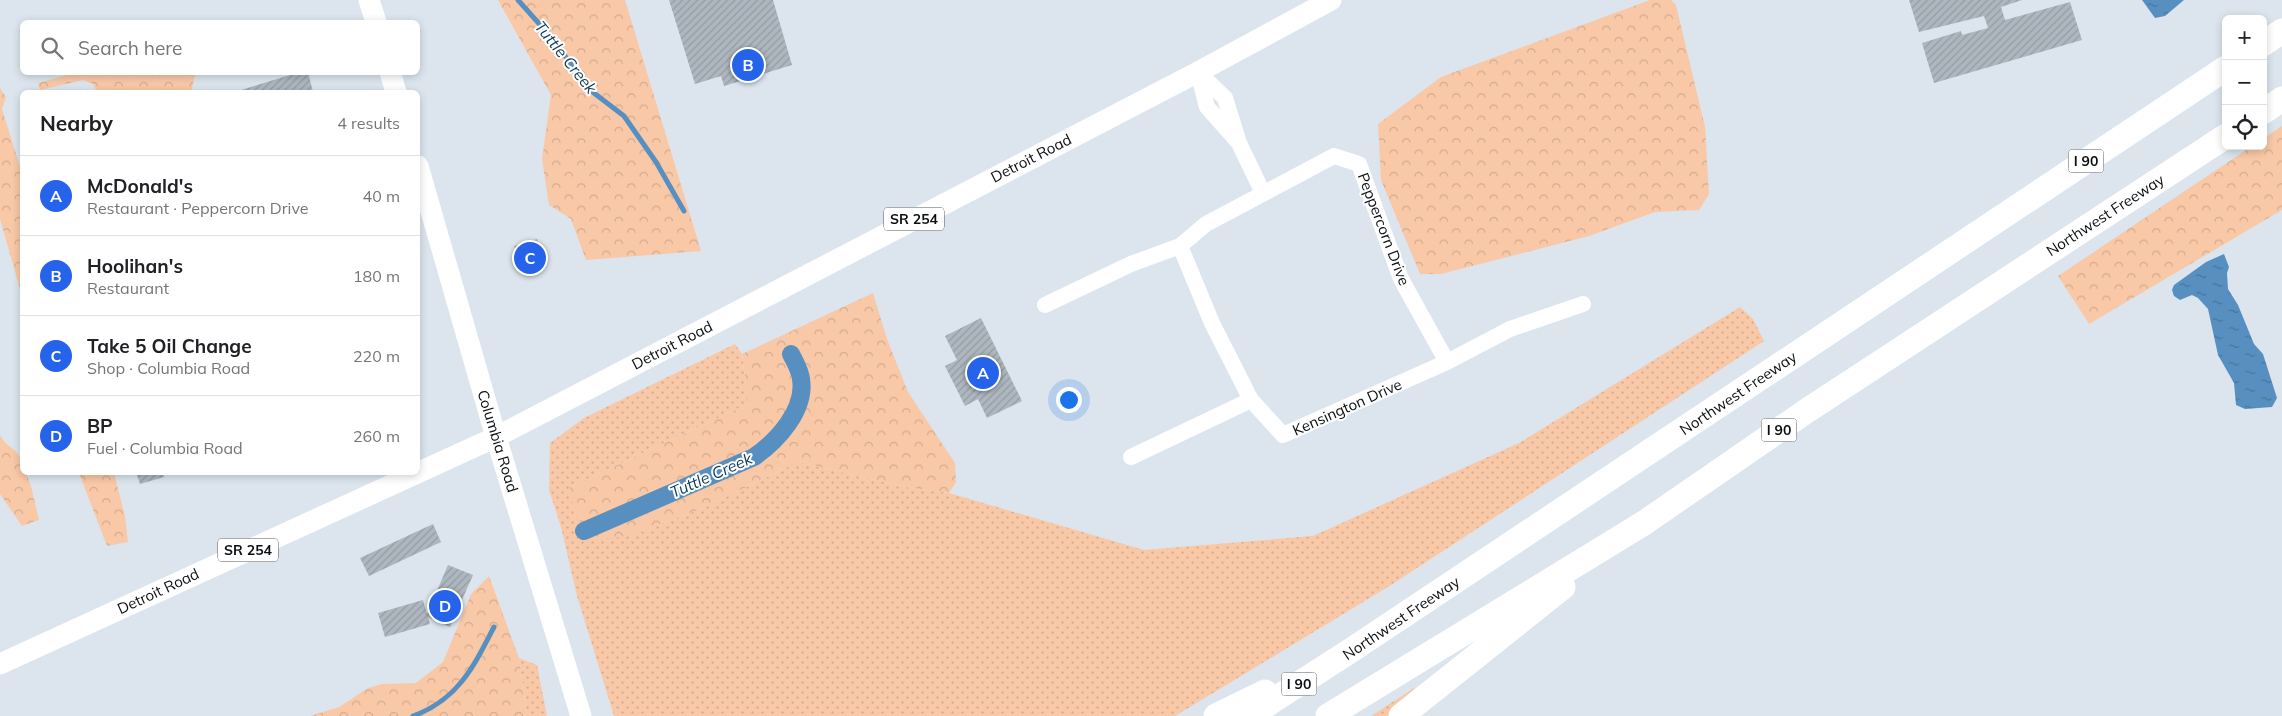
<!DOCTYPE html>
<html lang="en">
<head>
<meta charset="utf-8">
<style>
	body { margin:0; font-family:Mulish,sans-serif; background:#f2f2f2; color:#202124 }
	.controls { position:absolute; right:15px; top:15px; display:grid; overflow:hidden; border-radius:8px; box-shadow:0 2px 8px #0003 }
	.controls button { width:45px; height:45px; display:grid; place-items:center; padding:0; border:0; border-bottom:1px solid #e0e0e0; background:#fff; color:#202124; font:25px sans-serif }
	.you { position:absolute; left:1068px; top:399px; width:18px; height:18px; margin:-12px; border:4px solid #fff; border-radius:50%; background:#1a73e8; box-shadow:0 0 0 8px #1a73e833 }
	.badge { display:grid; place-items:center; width:32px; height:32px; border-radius:50%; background:#2563eb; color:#fff; font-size:16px; font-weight:700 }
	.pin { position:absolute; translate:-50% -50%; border:2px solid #fff; box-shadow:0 1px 5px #0006 }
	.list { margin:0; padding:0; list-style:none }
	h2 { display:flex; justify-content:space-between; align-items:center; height:65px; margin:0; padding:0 20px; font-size:21px }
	h2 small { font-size:16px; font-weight:400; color:#757577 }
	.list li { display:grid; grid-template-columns:32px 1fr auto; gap:15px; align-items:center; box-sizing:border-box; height:80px; padding:0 20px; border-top:1px solid #e0e0e0 }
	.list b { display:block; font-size:19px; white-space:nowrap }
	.list p { margin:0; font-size:16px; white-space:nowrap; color:#757577 }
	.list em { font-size:16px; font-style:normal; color:#757577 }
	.icon { flex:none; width:28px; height:28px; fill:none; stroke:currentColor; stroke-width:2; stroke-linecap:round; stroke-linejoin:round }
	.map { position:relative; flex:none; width:2282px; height:716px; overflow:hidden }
	.search { position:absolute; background:#fff; box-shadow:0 2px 8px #0003; left:20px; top:20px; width:400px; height:55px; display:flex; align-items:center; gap:12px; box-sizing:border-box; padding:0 18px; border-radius:8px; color:#757577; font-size:19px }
	.panel { position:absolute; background:#fff; box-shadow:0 2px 8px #0003; left:20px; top:90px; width:400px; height:385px; border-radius:8px }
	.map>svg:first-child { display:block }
	.grass { fill:url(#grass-dots) }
	.forest { fill:url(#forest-crowns) }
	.water { fill:url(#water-ripples) }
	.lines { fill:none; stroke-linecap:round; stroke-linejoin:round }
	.stream { stroke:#5790c0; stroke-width:5 }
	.canal { stroke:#5790c0; stroke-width:18 }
	.building { fill:url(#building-hatch) }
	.minor { stroke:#fff; stroke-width:16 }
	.major { stroke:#fff; stroke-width:21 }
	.highway { stroke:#fff; stroke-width:25 }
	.labels { text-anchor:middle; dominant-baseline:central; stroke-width:4; stroke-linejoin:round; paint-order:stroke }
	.shield { fill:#fff; stroke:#545658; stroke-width:1 }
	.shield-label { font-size:14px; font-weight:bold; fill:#0b0e10 }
	.street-label { font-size:15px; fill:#0b0e10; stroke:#fff }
	.water-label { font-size:16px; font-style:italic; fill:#0e3a5c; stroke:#fff }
</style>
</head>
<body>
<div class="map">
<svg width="2282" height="716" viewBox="0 0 2282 716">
	<defs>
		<pattern id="grass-dots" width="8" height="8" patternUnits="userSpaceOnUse" patternTransform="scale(1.25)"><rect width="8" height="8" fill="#f8c8a7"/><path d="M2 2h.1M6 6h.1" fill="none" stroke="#d3ab8f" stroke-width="1.8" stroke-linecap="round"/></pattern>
		<pattern id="forest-crowns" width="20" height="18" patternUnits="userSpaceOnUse" patternTransform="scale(1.25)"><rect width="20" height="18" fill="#f8c8a7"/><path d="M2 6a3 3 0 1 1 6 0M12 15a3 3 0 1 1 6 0" fill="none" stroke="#d3ab8f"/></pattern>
		<pattern id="water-ripples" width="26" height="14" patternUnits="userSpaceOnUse" patternTransform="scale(1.25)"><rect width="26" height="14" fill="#5790c0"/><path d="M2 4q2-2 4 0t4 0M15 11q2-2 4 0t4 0" fill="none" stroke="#46749b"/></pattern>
		<pattern id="building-hatch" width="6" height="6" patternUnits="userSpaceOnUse" patternTransform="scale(1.25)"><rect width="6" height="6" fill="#aeb7bf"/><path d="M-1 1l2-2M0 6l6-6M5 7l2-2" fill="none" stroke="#949ca3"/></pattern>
	</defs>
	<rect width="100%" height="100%" fill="#dce5ed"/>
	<path class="grass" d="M 1740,307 L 1753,319 L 1764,341 L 1391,585 L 1175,716 L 614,716 L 577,596 L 561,527 L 549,490 L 550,443 L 584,418 L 735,344 L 742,354 L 748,404 L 570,487 L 624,537 L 701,509 L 798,462 L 906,487 L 949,493 L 1144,550 L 1313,536 L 1519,443 Z
		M 519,658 L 537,665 L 547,716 L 527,716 Z
		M 1414,688 L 1417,696 L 1396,716 L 1371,716 Z"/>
	<path class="forest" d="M 498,0 L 625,0 L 701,251 L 586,260 L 571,219 L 549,205 L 542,159 L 551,95 Z
		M 1650,0 L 1671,0 L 1676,5 L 1705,127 L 1709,194 L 1699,210 L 1655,212 L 1589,236 L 1441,274 L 1420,274 L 1381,180 L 1378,124 L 1441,77 Z
		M 191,72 L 195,75 L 191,92 L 97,92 L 93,84 L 83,80 L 40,90 L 38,83 L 74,73 Z
		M 0,88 L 6,97 L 2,109 L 22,173 L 22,296 L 0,219 Z
		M 2282,126 L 2282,210 L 2089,324 L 2058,276 L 2252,146 L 2263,146 L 2263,139 Z
		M 873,293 L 887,339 L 908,392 L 955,463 L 956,482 L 949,493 L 906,487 L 798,462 L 701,509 L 624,537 L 596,539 L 574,515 L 570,487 L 748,404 L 742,354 Z
		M 0,435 C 9,452 22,446 22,472 L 26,473 L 31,486 L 39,520 L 22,526 L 0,494 Z
		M 79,473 L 114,473 L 125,516 L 128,542 L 107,546 Z
		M 489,576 L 519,658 L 527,716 L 310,716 L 339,707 L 368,688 L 382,684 L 416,683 L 443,662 L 471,594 Z"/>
	<path class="water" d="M 2142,0 L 2184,0 L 2165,16 L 2155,18 Z
		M 2224,254 L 2229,267 L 2227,273 L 2228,289 L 2238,305 L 2254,344 L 2263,354 L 2277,398 L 2272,407 L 2245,409 L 2236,405 L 2234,383 L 2218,355 L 2208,309 L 2198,298 L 2192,295 L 2180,300 L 2174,296 L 2172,290 L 2174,285 L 2206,262 Z"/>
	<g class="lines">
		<path class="stream" d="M 518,0 L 551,37 L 590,90 L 624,116 L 656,162 L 684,211
			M 413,716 C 458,700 474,666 494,627"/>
		<path class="canal" d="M 584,531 L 754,457 C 777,441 806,410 801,379 C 800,370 795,362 791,354"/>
	</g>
	<path class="building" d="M 669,0 L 773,0 L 792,65 L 724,86 L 721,76 L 695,84 Z
		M 1909,0 L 2022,0 L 2001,7 L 2005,20 L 2070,2 L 2082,40 L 1934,83 L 1922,43 L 1961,31 L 1962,35 L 1988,28 L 1984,16 L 1919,32 Z
		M 300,72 L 308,72 L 313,92 L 242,92 L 241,90 Z
		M 537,239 L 546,267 L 523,274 L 514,246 Z
		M 981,318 L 1022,401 L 987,418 L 978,399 L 965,406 L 945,366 L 957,360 L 945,336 Z
		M 136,472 L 163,472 L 164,477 L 140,484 Z
		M 433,524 L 441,542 L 369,576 L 360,558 Z
		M 448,565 L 473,575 L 450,627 L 428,617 L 430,624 L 385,637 L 378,613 L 423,600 L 427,614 Z"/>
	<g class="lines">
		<path class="minor" d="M 1239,143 L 1207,107 L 1198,72 L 1225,98 L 1239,143 L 1263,193
			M 1180,246 L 1212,323 L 1251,400 L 1283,435 L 1447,362 L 1510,329 L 1583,304
			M 1045,305 L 1131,264 L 1180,246 L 1206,224 L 1334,156 L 1359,164 L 1401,279 L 1447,362
			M 1131,457 L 1251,400"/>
		<path class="major" d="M 369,0 L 376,22
			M 390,72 L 396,92
			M 418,166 L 496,437 L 581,716
			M 0,664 L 496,437 L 1198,72 L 1331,0"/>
		<path class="highway" d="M 2263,44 L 2282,31
			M 2263,112 L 2282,99
			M 1216,716 L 1265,692
			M 1249,716 L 1350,651 L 2226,68
			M 1328,716 L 1644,523 L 1808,410 L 2226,136
			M 1401,716 L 1563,587"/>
	</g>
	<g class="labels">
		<g class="shield">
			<rect x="2068.5" y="149.5" width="35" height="23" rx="4"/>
			<rect x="884" y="207.5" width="60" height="23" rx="4"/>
			<rect x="1761.5" y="418.5" width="35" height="23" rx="4"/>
			<rect x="218" y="538.5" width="60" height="23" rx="4"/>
			<rect x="1281.5" y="672.5" width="35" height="23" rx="4"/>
		</g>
		<g class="shield-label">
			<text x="2086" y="161">I 90</text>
			<text x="914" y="219">SR 254</text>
			<text x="1779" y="430">I 90</text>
			<text x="248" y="550">SR 254</text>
			<text x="1299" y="684">I 90</text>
		</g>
		<g class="street-label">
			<text transform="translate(1031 158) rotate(-27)">Detroit Road</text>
			<text transform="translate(2105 215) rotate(-33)">Northwest Freeway</text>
			<text transform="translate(1384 229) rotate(69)">Peppercorn Drive</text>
			<text transform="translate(672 345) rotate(-27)">Detroit Road</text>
			<text transform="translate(1738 393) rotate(-34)">Northwest Freeway</text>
			<text transform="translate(1347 407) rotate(-24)">Kensington Drive</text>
			<text transform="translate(498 441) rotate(73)">Columbia Road</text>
			<text transform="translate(158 591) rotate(-25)">Detroit Road</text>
			<text transform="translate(1401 618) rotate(-34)">Northwest Freeway</text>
		</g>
		<g class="water-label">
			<text transform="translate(566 57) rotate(51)">Tuttle Creek</text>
			<text transform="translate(711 475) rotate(-24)">Tuttle Creek</text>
		</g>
	</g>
</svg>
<div class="controls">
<button>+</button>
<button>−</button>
<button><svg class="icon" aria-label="locate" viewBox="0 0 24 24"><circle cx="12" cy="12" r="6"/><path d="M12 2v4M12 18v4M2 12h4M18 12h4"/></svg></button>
</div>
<div class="you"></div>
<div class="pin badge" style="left:983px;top:373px">A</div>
<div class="pin badge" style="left:748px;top:65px">B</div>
<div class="pin badge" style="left:530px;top:258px">C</div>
<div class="pin badge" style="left:445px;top:606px">D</div>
<div class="search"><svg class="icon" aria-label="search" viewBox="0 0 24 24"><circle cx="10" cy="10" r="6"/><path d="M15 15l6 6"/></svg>Search here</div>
<section class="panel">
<h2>Nearby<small>4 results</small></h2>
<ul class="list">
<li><span class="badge">A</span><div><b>McDonald's</b><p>Restaurant · Peppercorn Drive</p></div><em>40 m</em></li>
<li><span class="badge">B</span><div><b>Hoolihan's</b><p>Restaurant</p></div><em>180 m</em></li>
<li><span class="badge">C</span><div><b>Take 5 Oil Change</b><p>Shop · Columbia Road</p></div><em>220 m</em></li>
<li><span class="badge">D</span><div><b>BP</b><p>Fuel · Columbia Road</p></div><em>260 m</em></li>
</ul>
</section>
</div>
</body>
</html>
